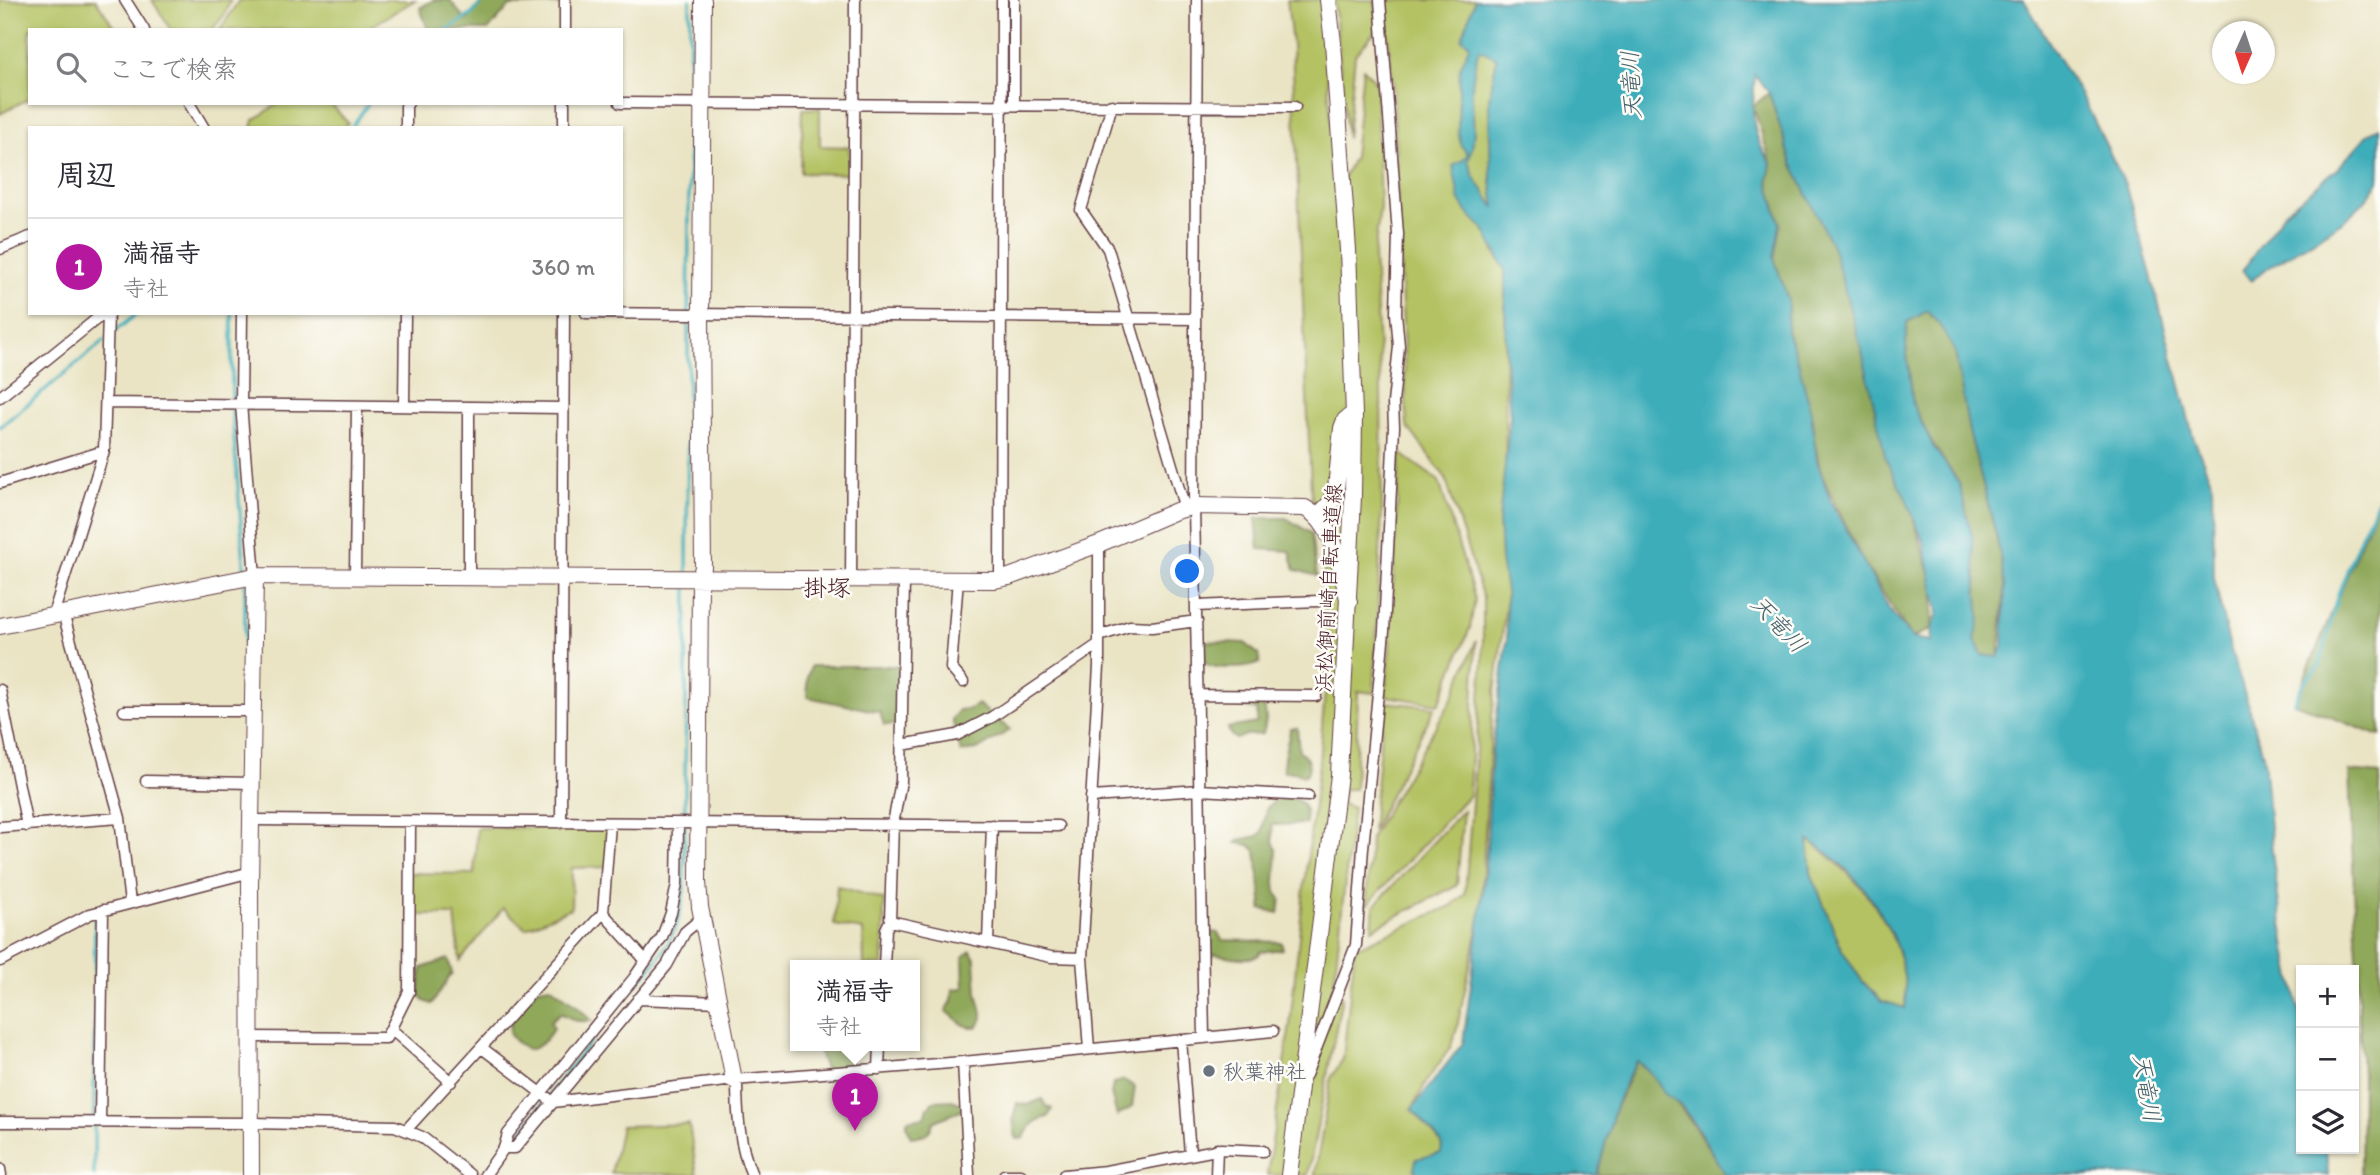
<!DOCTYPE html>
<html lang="ja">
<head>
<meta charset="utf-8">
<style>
	body { margin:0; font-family:Itim,"Klee One",sans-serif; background:#f2f2f3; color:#2b2b33 }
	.controls { position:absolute; right:21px; bottom:21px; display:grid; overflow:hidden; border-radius:0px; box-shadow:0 2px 5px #0004 }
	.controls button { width:63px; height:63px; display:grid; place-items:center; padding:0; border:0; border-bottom:2px solid #e1e1e2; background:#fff; color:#2b2b33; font:35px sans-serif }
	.compass { position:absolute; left:2212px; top:21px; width:63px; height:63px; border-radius:50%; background:#fff; box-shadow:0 2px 5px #0004; rotate:183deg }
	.you { position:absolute; left:1188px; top:572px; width:24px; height:24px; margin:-18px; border:5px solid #fff; border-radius:50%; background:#1a73e8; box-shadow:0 0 0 10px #1a73e833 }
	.badge { display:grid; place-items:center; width:46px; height:46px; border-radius:50%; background:#b5179e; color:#fff; font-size:23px; font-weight:700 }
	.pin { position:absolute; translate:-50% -58px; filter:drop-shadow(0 2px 4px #0008) }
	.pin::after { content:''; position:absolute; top:37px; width:24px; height:21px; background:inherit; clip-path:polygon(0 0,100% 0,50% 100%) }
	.popup { position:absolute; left:790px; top:960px; width:130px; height:91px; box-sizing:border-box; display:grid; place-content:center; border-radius:0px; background:#fff; filter:drop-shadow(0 2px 5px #0005); font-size:23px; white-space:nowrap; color:#7c7c81 }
	.popup b { font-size:26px; color:#2b2b33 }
	.popup::after { content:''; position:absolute; left:50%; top:100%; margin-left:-14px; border:14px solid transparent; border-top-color:#fff }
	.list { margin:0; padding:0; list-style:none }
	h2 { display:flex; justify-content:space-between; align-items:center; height:91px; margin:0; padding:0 28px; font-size:30px }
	h2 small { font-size:23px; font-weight:400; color:#7c7c81 }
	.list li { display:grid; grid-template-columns:46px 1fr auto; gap:21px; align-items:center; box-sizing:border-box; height:98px; padding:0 28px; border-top:2px solid #e1e1e2 }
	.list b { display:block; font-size:26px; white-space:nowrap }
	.list p { margin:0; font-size:23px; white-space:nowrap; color:#7c7c81 }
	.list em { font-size:23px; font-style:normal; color:#7c7c81 }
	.icon { flex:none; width:38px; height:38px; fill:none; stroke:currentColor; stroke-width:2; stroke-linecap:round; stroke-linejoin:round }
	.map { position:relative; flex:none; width:2380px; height:1175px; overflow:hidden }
	.search { position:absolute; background:#fff; box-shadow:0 2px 5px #0004; left:28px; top:28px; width:595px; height:77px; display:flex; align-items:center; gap:18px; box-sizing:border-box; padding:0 24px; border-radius:0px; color:#7c7c81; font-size:26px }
	.panel { position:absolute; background:#fff; box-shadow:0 2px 5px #0004; left:28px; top:126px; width:595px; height:189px; border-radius:0px }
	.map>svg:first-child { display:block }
	.green { fill:#b4c264; stroke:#7f7048; stroke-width:2 }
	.forest { fill:#8fa85a; stroke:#6c6442; stroke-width:2 }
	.water { fill:#3eadba; stroke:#446672; stroke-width:2; fill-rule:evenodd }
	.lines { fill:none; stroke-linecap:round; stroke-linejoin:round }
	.stream { stroke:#3eadba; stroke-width:3.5 }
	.street-casing { stroke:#623d42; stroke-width:13 }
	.secondary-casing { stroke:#623d42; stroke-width:18 }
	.street { stroke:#fff; stroke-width:10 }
	.secondary { stroke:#fff; stroke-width:16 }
	.worship-dot { fill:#6b7280; stroke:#fdfcf7; stroke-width:2.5 }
	.labels { text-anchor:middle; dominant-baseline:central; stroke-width:5; stroke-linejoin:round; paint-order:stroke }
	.street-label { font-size:21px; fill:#4a1f2b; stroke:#fdfcf7 }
	.worship-label { font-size:21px; fill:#5b616d; stroke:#fdfcf7; text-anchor:start }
	.water-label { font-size:23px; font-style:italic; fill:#455f6b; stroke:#fdfcf7 }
	.quarter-label { font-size:24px; fill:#4a1f2b; stroke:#fdfcf7 }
</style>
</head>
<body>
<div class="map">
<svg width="2380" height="1175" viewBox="0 0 2380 1175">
	<rect width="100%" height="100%" fill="#fdfcf7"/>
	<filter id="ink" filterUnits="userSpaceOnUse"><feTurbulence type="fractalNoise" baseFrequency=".0143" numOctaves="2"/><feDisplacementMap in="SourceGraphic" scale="14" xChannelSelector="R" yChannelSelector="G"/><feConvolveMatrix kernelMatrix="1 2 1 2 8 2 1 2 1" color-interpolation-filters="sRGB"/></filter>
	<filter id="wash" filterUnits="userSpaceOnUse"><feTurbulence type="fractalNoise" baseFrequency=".00686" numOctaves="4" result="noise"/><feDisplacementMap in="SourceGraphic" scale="28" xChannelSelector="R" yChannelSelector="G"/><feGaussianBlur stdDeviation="1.57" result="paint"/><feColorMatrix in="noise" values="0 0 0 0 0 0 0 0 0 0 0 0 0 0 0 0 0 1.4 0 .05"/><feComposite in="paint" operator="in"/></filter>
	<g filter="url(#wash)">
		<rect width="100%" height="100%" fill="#eae4c5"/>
		<path class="green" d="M 0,0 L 96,0 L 116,30 L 30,30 L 30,98 L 0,114 Z
			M 152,0 L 231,0 L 224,15 L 212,30 L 171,30 Z
			M 239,0 L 415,0 L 365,30 L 220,30 Z
			M 1287,0 L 1322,0 L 1336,191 L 1354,157 L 1363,68 L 1376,82 L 1380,207 L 1374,256 L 1381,389 L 1382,509 L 1374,693 L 1358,691 L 1355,789 L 1344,789 L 1342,804 L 1353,808 L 1333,992 L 1342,997 L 1308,1175 L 1267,1175 L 1290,1025 L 1304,887 L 1319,763 L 1329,641 L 1324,620 L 1326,594 L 1322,548 L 1315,527 L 1311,490 L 1292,45 Z
			M 1334,0 L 1375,0 L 1378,28 L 1355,55 L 1347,138 Z
			M 1384,0 L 1475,0 L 1462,39 L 1497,58 L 1489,99 L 1491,181 L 1496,210 L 1493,250 L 1505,269 L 1506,604 L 1492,716 L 1480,918 L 1456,1032 L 1450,1048 L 1426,1082 L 1412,1109 L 1442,1143 L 1441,1153 L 1419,1175 L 1315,1175 L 1331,1078 L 1343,1059 L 1355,948 L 1451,906 L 1465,894 L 1483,660 L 1483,598 L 1445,477 L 1407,426 L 1393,85 Z
			M 279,103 L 330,103 L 348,123 L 343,128 L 252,128 L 254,120 Z
			M 820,108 L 820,146 L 849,147 L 850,174 L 801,173 L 803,109 Z
			M 1400,453 L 1439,481 L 1475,599 L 1470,628 L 1439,704 L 1385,696 L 1389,661 Z
			M 1476,641 L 1469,795 L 1366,906 L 1371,837 L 1453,697 Z
			M 1384,702 L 1435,707 L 1372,831 Z
			M 1463,810 L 1457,885 L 1372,929 L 1374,906 Z
			M 609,827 L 607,867 L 572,868 L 571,908 L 526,928 L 503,908 L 460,961 L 455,915 L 409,915 L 409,873 L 474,874 L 477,828 Z
			M 1808,839 C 1855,875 1892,914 1904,975 C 1906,985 1905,997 1905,1008 L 1882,1001 L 1862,981 L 1842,950 L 1811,873 Z
			M 837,886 L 884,900 L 883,965 L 864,965 L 863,930 L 834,925 Z
			M 689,1124 L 697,1175 L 611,1173 L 621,1126 Z"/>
		<path class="forest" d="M 433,0 L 450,0 L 466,21 L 485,0 L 565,0 L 565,4 L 510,6 L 488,30 L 428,30 L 420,8 Z
			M 1769,93 L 1792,163 L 1833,248 L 1934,587 L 1932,629 L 1912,638 L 1862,560 L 1821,474 L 1799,365 L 1787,331 L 1788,300 L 1774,258 L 1780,224 L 1768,181 L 1771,163 L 1753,106 Z
			M 1927,311 L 1939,324 L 1955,351 L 1969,431 L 1997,538 L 2005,584 L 1999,657 L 1982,655 L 1975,640 L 1959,483 L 1929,438 L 1913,405 L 1906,346 L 1907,322 Z
			M 2380,497 L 2380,736 L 2294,703 Z
			M 1256,518 L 1286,518 L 1311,533 L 1317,576 L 1295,570 L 1290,551 L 1259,549 Z
			M 1203,641 L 1245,643 L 1258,654 L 1260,663 C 1250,668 1213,671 1205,662 C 1199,657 1202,648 1203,641 Z
			M 811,666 L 903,666 L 902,725 L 884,725 L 880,712 L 807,697 L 807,678 Z
			M 1239,698 L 1260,698 L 1264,701 L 1266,720 L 1263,734 L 1246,735 L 1236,739 L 1230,734 L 1228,728 L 1257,723 L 1257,710 L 1240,707 L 1235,702 Z
			M 978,704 L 1010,730 L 977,750 L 961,752 L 952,719 L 959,710 L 969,709 Z
			M 1297,728 L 1299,751 C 1308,758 1311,763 1307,774 L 1303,776 L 1295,772 L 1284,771 C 1281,757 1289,743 1290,729 Z
			M 2349,771 L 2380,774 L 2380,1175 L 2361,1175 L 2362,1078 Z
			M 1287,795 C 1304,803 1306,804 1306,824 L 1272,825 L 1273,841 L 1277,851 L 1275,882 L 1276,892 L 1281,899 L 1279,913 L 1261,909 L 1262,901 L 1256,851 L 1250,845 L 1236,843 L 1239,840 L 1258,836 L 1262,832 L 1266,809 L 1273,802 Z
			M 1210,932 L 1218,933 L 1222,940 L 1281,942 L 1283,949 L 1260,952 L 1259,955 C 1243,962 1231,956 1214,954 L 1203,972 C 1209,958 1206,946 1210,932 Z
			M 971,951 L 975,959 L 977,993 L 983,1017 L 978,1026 C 965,1031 957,1018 946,1011 L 952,1001 L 953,989 L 964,988 L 963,957 Z
			M 448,959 L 452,973 L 432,1004 L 424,1001 L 419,993 L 422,968 Z
			M 550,986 L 577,1006 L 592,1021 L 577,1021 L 560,1013 L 550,1022 L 554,1028 C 546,1039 542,1047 528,1050 L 515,1041 L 509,1033 C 510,1014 525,1001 537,988 Z
			M 839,1046 C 850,1060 878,1092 863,1108 L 854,1105 L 843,1087 L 829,1081 L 818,1049 Z
			M 1637,1060 C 1674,1093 1700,1133 1725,1175 L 1597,1175 L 1613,1114 Z
			M 1124,1080 L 1135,1087 L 1132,1107 L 1117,1116 L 1111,1094 L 1113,1084 Z
			M 1042,1099 L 1046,1106 L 1052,1109 L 1048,1117 C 1035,1120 1029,1125 1024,1138 L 1016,1139 L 1013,1119 L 1017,1103 L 1028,1105 Z
			M 952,1100 L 965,1105 C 956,1116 945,1115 933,1122 C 930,1135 924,1135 911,1137 L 907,1126 L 907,1120 L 925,1117 L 928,1107 L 934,1101 Z"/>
		<path class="water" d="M 1475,0 L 2024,0 L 2086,104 L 2125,184 L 2150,271 L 2193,436 L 2213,486 L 2214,577 L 2228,640 L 2264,758 L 2272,851 L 2278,897 L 2286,949 L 2301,1020 L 2301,1149 L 2326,1149 L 2328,1175 L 1725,1175 L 1697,1127 L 1682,1107 L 1665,1094 L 1652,1074 L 1637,1061 C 1615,1095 1608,1136 1597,1175 L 1419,1175 L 1414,1169 L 1416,1159 L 1441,1153 L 1442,1143 L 1412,1109 L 1463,1043 L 1480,918 L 1487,847 L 1492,752 L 1507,641 L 1506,591 L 1501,561 L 1499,520 L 1510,417 L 1506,359 L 1505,270 L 1484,229 L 1467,212 L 1459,199 L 1453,166 L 1463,160 L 1468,153 L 1461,146 L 1458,130 L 1459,90 L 1460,68 L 1470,44 L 1462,39 ZM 1479,49 L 1497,58 L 1489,99 L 1491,181 L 1495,208 L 1474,177 L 1468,160 C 1478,138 1472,116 1472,93 C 1472,78 1475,64 1479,49 ZM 1755,75 L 1769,93 L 1792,163 L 1833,248 L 1863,355 L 1886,460 L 1905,496 L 1924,543 L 1938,612 L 1932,629 L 1931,641 L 1912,638 L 1890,611 L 1831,502 L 1817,461 L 1811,413 L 1799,365 L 1787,331 L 1788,300 L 1774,258 L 1780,224 L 1768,181 L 1771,163 C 1749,134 1752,109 1755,75 ZM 1927,311 L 1939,324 L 1955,351 L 1969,431 L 1997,538 L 2005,584 L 2003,646 L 1999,657 L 1982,655 L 1975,640 L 1980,619 L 1972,535 L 1959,483 L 1933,446 L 1913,405 L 1906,346 L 1907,322 ZM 1808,840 C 1863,871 1911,943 1905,1008 L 1882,1001 L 1862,981 L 1842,950 L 1811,873 Z
			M 2380,127 C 2380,138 2380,172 2379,181 C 2352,229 2293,247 2252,280 L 2242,271 L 2284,213 L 2339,167 L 2367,135 Z"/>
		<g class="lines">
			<path class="stream" d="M 446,30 L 471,15 L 484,0
				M 351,128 L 369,103
				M 232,313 L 232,411 L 245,575
				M 109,336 L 138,313
				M 0,427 L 104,341
				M 687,572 L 690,0
				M 245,582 L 245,694
				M 2294,703 L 2304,682 L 2320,665 L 2338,594 L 2361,536 L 2380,496
				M 622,1001 C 643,977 666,954 677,924 C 680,914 682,902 684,891 L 687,583
				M 510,1145 L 600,1029
				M 94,1175 L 95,918 L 98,917"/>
		</g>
	</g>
	<g filter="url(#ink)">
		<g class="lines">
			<g class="street-casing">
				<path id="street" d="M 125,0 L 144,30
					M 1197,0 L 1194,506 L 1204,1038
					M 565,30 L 565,0
					M 189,103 L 204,128
					M 620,103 L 1295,107
					M 1014,105 L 1014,0
					M 1112,105 L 1081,210 L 1108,249 L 1185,509
					M 406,128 L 406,106 L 408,103
					M 564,128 L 564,103
					M 0,249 L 30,237
					M 242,313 L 241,404 L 255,576
					M 586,313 L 1195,319
					M 0,397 L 104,313
					M 106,403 L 563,408
					M 404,406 L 405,313
					M 469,407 L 469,576
					M 0,483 L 104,451
					M 355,576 L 357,406
					M 851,579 L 855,0
					M 904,579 L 901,781 L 893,824 L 890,921 L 1051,957 L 1082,958
					M 958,579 L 951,668 L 963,682
					M 1000,579 L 1002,0
					M 1196,606 L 1319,601
					M 63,613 L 120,818 L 130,903
					M 53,615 L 104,451 L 108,313
					M 1099,636 L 1130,626 L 1152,627 L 1197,621
					M 0,690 L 27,826
					M 1198,695 L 1316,696
					M 124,711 L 254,711
					M 902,745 L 957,735 L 992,717 L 1099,644
					M 146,781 L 253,783
					M 1091,797 L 1200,790 L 1308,796
					M 253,820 L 1058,826
					M 561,823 L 564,313
					M 0,827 L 120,818
					M 603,913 L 646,961
					M 988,943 L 992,825
					M 0,961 L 90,914 L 251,872
					M 884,965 L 886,929 L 890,921
					M 638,999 L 720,1002
					M 391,1029 L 451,1082
					M 251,1037 L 386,1038 L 409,992 L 410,822
					M 1181,1040 L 1190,1154
					M 482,1048 L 553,1102 L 734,1080 L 963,1062 L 1273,1031
					M 1089,1049 L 1082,958 L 1099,666 L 1099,544
					M 963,1062 L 969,1175
					M 879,1069 L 880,1045
					M 1306,1075 L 1356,945 L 1363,848 L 1384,631 L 1394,427 L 1393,403 L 1399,346 L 1396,313 L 1398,234 L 1380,0
					M 737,1080 C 737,1113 739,1145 752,1175
					M 0,1122 L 251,1123 L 395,1126 L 422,1137 L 470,1175
					M 100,1122 L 103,910
					M 407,1129 L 603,913 L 610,824
					M 504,1148 L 508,1134 L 634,978 L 662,937 L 671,913 L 677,884 L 678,824
					M 0,1169 L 1,1175
					M 485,1175 L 504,1148 L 515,1148 L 667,965 L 685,932 L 703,917
					M 1004,1175 L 1021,1175
					M 1064,1175 L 1106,1171 L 1221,1149 L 1263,1151
					M 1216,1175 L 1217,1149"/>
			</g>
			<g class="secondary-casing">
				<path id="secondary" d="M 703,0 L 701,314 L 703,567 L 700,579 L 698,882 L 700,907 L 734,1080
					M 1318,516 L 1332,501 L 1336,489 L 1342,428 L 1345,420 L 1354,413
					M 0,626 L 255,576 L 995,580 L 1009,577 L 1099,544 L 1176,511 L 1194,506 L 1305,508 C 1336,525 1340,571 1349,602
					M 251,1175 L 250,885 L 255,576
					M 1289,1175 L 1339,775 L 1353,497 L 1354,415 L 1348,250 L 1333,43 L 1328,0"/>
			</g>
			<use href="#street" class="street"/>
			<use href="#secondary" class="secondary"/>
		</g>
	</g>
	<circle class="worship-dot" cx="1209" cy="1071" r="7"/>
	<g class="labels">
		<g class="street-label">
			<text transform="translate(1328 588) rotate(-87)">浜松御前崎自転車道線</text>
		</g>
		<g class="worship-label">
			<text x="1223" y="1071">秋葉神社</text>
		</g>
		<g class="water-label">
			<text transform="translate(1631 85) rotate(-93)">天竜川</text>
			<text transform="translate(1779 624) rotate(47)">天竜川</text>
			<text transform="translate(2147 1088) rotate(80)">天竜川</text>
		</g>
		<g class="quarter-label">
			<text x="827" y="587">掛塚</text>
		</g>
	</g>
</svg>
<div class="controls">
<button>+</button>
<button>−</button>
<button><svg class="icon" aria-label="layers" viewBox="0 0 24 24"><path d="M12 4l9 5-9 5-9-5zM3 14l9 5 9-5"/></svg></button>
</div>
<svg class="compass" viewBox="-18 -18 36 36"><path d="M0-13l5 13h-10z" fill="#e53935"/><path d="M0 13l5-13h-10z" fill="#7c7c81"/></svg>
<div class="you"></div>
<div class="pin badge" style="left:855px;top:1131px">1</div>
<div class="popup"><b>満福寺</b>寺社</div>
<div class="search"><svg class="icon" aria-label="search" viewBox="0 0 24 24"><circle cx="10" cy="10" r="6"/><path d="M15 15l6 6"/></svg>ここで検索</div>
<section class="panel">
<h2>周辺<small></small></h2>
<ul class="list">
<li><span class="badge">1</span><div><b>満福寺</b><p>寺社</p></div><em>360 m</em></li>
</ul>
</section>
</div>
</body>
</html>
